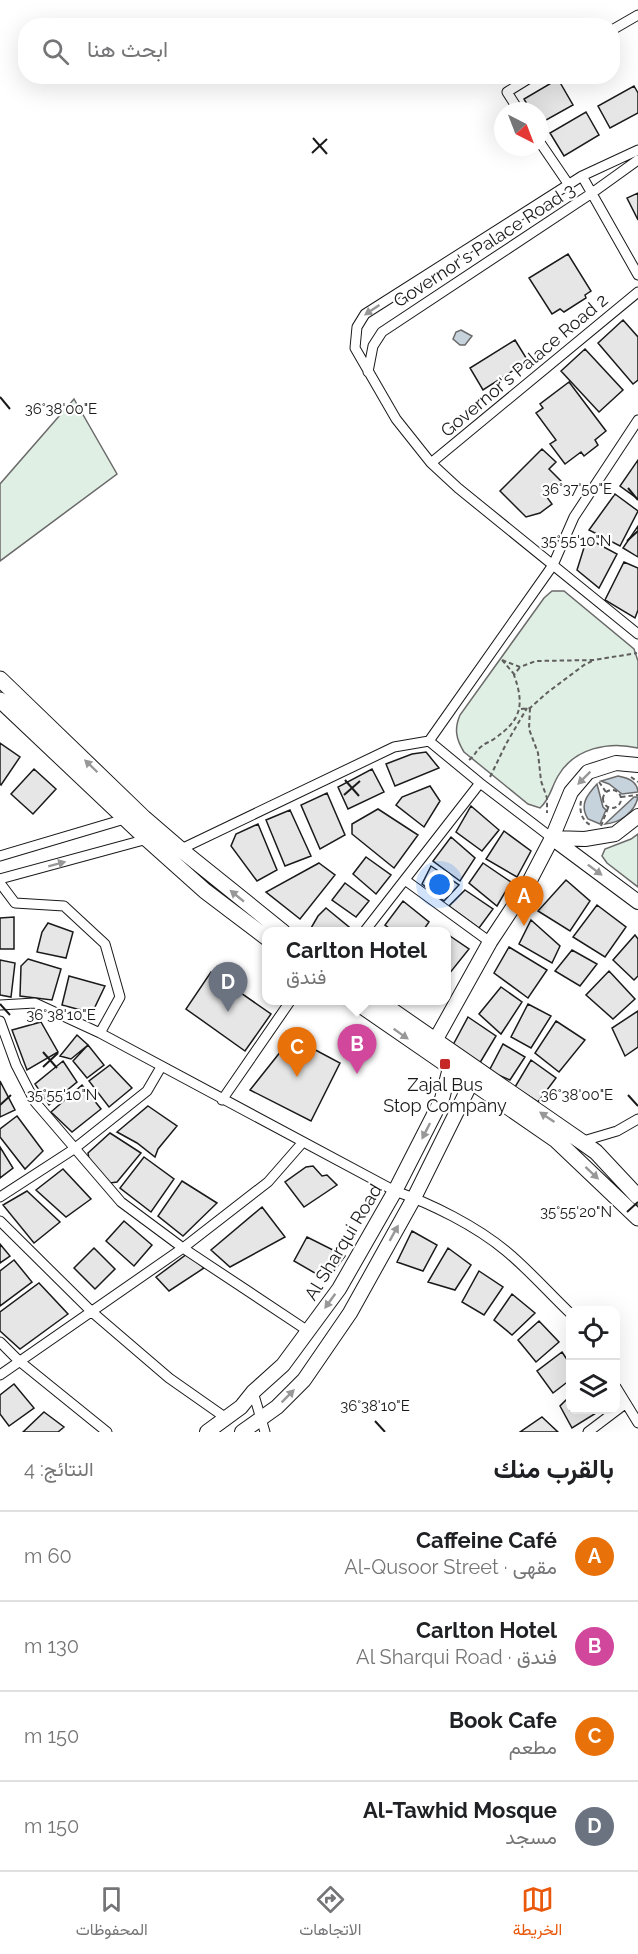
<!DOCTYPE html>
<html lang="ar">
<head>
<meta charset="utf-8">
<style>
	body { margin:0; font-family:Raleway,Vazirmatn,sans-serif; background:#f6f6f6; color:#202124; direction:rtl }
	.controls { position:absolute; right:18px; bottom:18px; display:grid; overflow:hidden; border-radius:12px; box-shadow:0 6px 24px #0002 }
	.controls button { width:54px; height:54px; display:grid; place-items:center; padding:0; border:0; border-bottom:2px solid #e0e0e0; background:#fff; color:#202124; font:30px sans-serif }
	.compass { position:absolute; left:494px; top:102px; width:54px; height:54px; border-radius:50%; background:#fff; box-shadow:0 6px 24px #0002; rotate:138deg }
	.you { position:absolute; left:440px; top:885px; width:21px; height:21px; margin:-15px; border:4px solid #fff; border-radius:50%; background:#1a73e8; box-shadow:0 0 0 9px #1a73e833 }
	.badge { display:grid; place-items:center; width:39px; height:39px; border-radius:50%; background:#ea580c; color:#fff; font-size:20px; font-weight:700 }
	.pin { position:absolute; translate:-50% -50px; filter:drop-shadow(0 2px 3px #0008) }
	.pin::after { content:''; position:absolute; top:32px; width:21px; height:18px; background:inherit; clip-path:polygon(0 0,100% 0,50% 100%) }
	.popup { position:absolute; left:262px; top:927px; width:189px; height:78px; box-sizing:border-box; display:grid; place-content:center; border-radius:12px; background:#fff; filter:drop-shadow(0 2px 4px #0005); font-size:20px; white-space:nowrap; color:#757577 }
	.popup b { font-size:22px; color:#202124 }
	.popup::after { content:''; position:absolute; left:50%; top:100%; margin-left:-12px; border:12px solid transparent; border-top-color:#fff }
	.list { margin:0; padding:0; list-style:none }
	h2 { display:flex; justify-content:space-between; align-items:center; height:78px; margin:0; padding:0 24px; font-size:26px }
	h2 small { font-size:20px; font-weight:400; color:#757577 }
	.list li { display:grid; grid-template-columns:39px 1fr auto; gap:18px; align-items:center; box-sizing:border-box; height:90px; padding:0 24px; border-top:2px solid #e0e0e0 }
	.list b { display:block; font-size:22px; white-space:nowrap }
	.list p { margin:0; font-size:20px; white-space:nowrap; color:#757577 }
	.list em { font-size:20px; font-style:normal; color:#757577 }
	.icon { flex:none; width:33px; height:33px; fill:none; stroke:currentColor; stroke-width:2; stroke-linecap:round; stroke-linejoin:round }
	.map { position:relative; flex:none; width:638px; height:1432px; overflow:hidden; direction:ltr }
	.search { position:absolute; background:#fff; box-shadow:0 6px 24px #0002; left:18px; right:18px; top:18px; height:66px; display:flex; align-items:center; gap:15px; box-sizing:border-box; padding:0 21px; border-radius:24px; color:#757577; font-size:22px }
	.sheet { height:438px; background:#fff }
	nav { display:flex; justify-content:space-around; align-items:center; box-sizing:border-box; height:84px; border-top:2px solid #e0e0e0; background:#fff; font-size:16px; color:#757577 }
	nav a { display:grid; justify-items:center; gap:3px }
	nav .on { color:#ea580c }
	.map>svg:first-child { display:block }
	.green { fill:#e0efe3; stroke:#6a6a6a; stroke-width:1.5 }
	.water { fill:#c6d2dc; stroke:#6a6a6a; stroke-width:1.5 }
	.building { fill:#e6e6e6; stroke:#1a1a1a; stroke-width:1.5 }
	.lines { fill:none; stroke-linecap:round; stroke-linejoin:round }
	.street-casing { stroke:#1a1a1a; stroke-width:11 }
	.secondary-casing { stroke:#1a1a1a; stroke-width:16 }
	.primary-casing { stroke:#1a1a1a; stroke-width:17 }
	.path { stroke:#5f5f5f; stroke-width:2; stroke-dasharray:4.5 3; stroke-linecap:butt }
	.street { stroke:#fff; stroke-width:9 }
	.secondary { stroke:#fff; stroke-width:14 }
	.primary { stroke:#fff; stroke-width:15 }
	.oneway { fill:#989898 }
	.ticks { fill:none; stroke:#1a1a1a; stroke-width:2 }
	.poi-dot { fill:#c62828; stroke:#fff; stroke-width:2 }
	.labels { text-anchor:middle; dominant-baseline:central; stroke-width:4.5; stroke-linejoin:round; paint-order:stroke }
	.street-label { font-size:18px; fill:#1a1a1a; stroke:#fff }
	.poi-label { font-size:18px; fill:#1a1a1a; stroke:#fff }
	.ticks-label { font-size:15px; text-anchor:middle; fill:#1a1a1a; stroke:#fff; stroke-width:4.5; stroke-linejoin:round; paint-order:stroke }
</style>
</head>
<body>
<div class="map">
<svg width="638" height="1432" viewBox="0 0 638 1432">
	<rect width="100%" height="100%" fill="#fff"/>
	<path class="green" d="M 74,399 L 117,474 L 0,561 L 0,484 Z
		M 552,591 L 564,591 L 634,649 L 638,661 L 638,748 C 609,741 574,748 558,776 C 551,788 550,799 540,808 L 528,804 L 464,752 C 456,739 454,729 460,715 L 544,598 Z
		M 638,834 L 638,887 L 607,863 L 602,856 L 605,849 L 631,839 Z"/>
	<path class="water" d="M 461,330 L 472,336 L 465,345 L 460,345 L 453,339 L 456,332 Z
		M 618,776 C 628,778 637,781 638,792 L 622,794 L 609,784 L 601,781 Z
		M 597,784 L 603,807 L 606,810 L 600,824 L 588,819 C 579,805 587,795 597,784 Z
		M 634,797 L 638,797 C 635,812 620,823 605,824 Z"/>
	<path class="building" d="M 558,79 L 573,105 L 539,124 L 539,111 L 531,111 L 524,99 Z
		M 634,86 L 638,93 L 638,113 L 610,128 L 598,106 Z
		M 586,112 L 599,135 L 564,156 L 550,133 Z
		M 638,193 L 638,220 L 627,198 Z
		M 568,254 L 591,291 L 585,295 L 586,298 L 564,312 L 560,309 L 552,314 L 529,278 Z
		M 623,320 L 638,337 L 638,380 L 633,384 L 598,343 Z
		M 515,340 L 528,361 L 483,390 L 470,368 Z
		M 585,349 L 623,390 L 599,412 L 561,371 Z
		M 569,382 L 606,431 L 595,440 L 598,445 L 584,456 L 581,452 L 565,464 L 550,444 L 556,440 L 536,413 L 543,408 L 540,404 Z
		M 542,449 L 556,462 L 549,469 L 561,481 L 557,486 L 555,493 L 546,496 L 552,504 L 540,513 L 526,517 L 500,491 Z
		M 638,460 L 638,499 L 620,486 Z
		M 615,494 L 638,511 L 620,546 L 589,530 Z
		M 638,526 L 638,557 L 623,548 Z
		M 587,538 L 617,554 L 599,588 L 577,570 Z
		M 624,562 L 638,568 L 638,610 L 635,618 L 605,600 Z
		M 0,743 L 20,757 L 1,785 L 0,784 Z
		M 426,752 L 439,768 L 395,786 L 386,764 L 412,754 Z
		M 34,769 L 56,789 L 33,814 L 11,794 Z
		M 372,769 L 384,792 L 348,809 L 338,787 Z
		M 430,786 L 440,801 L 424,827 L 396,805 L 402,797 Z
		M 327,793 L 345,835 L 320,849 L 301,805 Z
		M 471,806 L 499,830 L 482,851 L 456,832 Z
		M 378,809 L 418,835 L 394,868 L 352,834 L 352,824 Z
		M 290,810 L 311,856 L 285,866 L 266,820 Z
		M 258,824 L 277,870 L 257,881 L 231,846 L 236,834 Z
		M 504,831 L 531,851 L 517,877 L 486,859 Z
		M 451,837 L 475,858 L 460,881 L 433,861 Z
		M 366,857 L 391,875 L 376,894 L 353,874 Z
		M 319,863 L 335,875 L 300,919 L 266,892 Z
		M 483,863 L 511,882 L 497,906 L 469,883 Z
		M 431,866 L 459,885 L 444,901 L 422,884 Z
		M 566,880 L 590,901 L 570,931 L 538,911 Z
		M 345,883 L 369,901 L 356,917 L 332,900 Z
		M 465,890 L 493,909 L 479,928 L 449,906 Z
		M 403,901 L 429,922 L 422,932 L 394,932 L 385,925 Z
		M 597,905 L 626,927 L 605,957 L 573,937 Z
		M 326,908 L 349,927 L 346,932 L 316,932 L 311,928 L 318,916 Z
		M 14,917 L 14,949 L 0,949 L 0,918 Z
		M 531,920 L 560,946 L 552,963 L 519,944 Z
		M 48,923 L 73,932 L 66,958 L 37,952 L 42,932 Z
		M 447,934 L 469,949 L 449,974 L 447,972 Z
		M 635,935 L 638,939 L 638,976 L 634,980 L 613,960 Z
		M 509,947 L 547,970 L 528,998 L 494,973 Z
		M 572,950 L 597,964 L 580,986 L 555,971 Z
		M 28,959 L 61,969 L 52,1000 L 20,996 L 21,966 Z
		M 0,960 L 15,963 L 11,997 L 0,995 Z
		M 609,971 L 635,999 L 613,1019 L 586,995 Z
		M 211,972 L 271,1014 L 245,1051 L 186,1009 Z
		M 69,976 L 105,986 L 92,1013 L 62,1005 Z
		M 501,987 L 522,1002 L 501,1034 L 479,1014 Z
		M 528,1004 L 551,1016 L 531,1048 L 511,1037 Z
		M 638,1011 L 638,1047 L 625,1056 L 612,1028 Z
		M 468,1017 L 496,1036 L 478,1066 L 453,1045 Z
		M 556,1021 L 585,1040 L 559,1072 L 535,1053 Z
		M 41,1022 L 58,1052 L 27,1070 L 12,1030 Z
		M 297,1031 L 310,1036 L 308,1046 L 340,1063 L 311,1121 L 250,1090 Z
		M 77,1035 L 88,1045 L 71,1059 L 60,1056 Z
		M 503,1044 L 525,1057 L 510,1080 L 489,1071 Z
		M 88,1045 L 104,1065 L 87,1078 L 73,1061 Z
		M 531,1060 L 556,1078 L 538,1102 L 515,1087 Z
		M 63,1061 L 77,1082 L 49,1105 L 35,1084 Z
		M 110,1065 L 132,1088 L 109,1107 L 89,1081 Z
		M 0,1081 L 15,1110 L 0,1117 Z
		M 82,1085 L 101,1109 L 72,1132 L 51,1112 Z
		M 148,1106 L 177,1126 L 158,1149 L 155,1157 L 137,1143 L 117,1132 Z
		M 17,1116 L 43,1151 L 25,1169 L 0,1137 L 0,1129 Z
		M 110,1133 L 141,1153 L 117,1182 L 110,1183 L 89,1159 L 88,1153 Z
		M 0,1147 L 13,1168 L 0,1178 Z
		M 144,1157 L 174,1179 L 151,1212 L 120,1188 Z
		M 313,1166 L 322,1176 L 327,1175 L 337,1185 L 304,1207 L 285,1182 L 306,1167 Z
		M 63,1169 L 91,1199 L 66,1217 L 36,1190 Z
		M 182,1181 L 217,1203 L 183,1236 L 158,1216 Z
		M 27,1191 L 60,1222 L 34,1243 L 3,1205 Z
		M 262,1207 L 285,1237 L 230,1267 L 211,1250 Z
		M 124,1221 L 152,1245 L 134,1266 L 106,1241 Z
		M 412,1231 L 437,1245 L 423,1271 L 397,1262 Z
		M 307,1237 L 345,1256 L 327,1280 L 294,1261 Z
		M 0,1244 L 10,1256 L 0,1263 Z
		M 94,1248 L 115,1269 L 95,1289 L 74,1268 Z
		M 448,1248 L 471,1265 L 455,1290 L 428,1282 Z
		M 187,1254 L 204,1268 L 169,1291 L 156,1277 Z
		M 14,1260 L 32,1282 L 0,1306 L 0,1271 Z
		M 479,1271 L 503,1287 L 484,1315 L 462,1302 Z
		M 39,1283 L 68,1314 L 20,1349 L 0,1331 L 0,1312 Z
		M 512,1294 L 535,1313 L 512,1335 L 494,1320 Z
		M 539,1321 L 559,1342 L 536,1362 L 518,1340 Z
		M 562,1352 L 570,1364 L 570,1380 L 553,1393 L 537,1371 Z
		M 14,1384 L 34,1408 L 9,1426 L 0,1414 L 0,1395 Z
		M 570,1396 L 570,1410 L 601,1410 L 572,1428 L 560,1406 Z
		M 44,1412 L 64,1427 L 58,1432 L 23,1432 Z
		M 542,1417 L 558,1432 L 520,1432 Z"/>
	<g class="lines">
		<g class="street-casing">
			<path id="street" d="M 612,30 L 638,15
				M 519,111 L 507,92 L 533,76
				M 539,141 L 569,185
				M 638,150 L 582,176 L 365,314 L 357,327 L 355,348 L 396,419 L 431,463 L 458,488 L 638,634
				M 582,176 L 638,275
				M 368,372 L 373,346 L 382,332 L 592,193 L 638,160
				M 431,463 L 638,292
				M 429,741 L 553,565 L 574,517 L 638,420
				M 177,851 L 394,747 L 429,741 L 480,783 L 552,838
				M 0,856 L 128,818
				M 0,879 L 151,838
				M 405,880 L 490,942
				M 0,883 L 15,903 L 64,906 L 105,944 L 120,997 L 100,1033
				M 364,932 L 480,783
				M 0,1005 L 35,1003 L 100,1033 L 395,1191 C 432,1204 476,1226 506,1251 C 529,1270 549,1293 570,1313
				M 0,1021 L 16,1065 L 35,1102 L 121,1202 L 183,1248 L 308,1331
				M 222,1100 L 291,1000
				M 580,1142 L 617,1131 L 638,1119
				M 0,1197 L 74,1149 L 147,1091 L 161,1067
				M 0,1221 L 92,1312 L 169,1378 L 226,1418
				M 0,1342 L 18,1360 L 107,1432
				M 0,1375 L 183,1248 L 268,1182 L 303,1142
				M 616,1387 L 638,1423
				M 253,1392 L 265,1432
				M 588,1432 L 625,1404"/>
		</g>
		<g class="secondary-casing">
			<path id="secondary" d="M 552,838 L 638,902
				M 552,838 L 585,839 L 615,834 L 638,816
				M 207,1432 L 241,1407 L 253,1392 L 283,1365 L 339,1289 L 395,1191 L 442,1099 L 450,1068 L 437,1047 L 436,1039 L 490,942 L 527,886 L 552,838 L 571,792 L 588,772 L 616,763 L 638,765
				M 242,1432 L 277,1407 L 304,1380 L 350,1313 L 414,1198 L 471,1083 L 469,1073"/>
		</g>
		<g class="primary-casing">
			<path id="primary" d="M 0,679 L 144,818 L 180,849 L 283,932
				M 0,700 L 148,840 L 205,891 L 267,938
				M 353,1000 L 556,1140 L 638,1218
				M 377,1000 L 582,1142 L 596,1152 L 638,1197"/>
		</g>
		<path class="path" d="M 502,660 L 520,667 L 536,661 L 594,660 L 637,653
			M 502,660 L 514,674
			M 530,708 L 529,729 L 538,753 L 541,781 L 547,798 L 547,813
			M 521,709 L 530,708 L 548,692 L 584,665 L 594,660
			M 469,760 C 475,756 476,750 482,746 C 485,743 490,742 494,739 C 521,720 525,706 514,675 L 520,667
			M 490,777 L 506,744 L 527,708
			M 631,777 L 638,782
			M 599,782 L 606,792
			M603 799a9 9 0 1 1 18 0a9 9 0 1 1-18 0Z
			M 621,797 L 638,795
			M 581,801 C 579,812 582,821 592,826
			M 601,826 L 608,808"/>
		<use href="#street" class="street"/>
		<use href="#secondary" class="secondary"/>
		<use href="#primary" class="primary"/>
	</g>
	<defs><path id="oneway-solid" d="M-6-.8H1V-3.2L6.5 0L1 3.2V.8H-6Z" transform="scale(1.5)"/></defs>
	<g class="oneway">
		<use href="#oneway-solid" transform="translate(372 310) rotate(146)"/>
		<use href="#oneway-solid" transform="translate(91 766) rotate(-136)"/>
		<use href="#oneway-solid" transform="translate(584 778) rotate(135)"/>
		<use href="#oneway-solid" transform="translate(57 864) rotate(-15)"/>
		<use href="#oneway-solid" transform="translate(595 870) rotate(37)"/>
		<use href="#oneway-solid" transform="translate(237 896) rotate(-141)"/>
		<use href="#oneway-solid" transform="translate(401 1034) rotate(35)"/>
		<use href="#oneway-solid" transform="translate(547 1117) rotate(-146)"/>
		<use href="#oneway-solid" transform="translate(426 1131) rotate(117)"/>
		<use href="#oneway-solid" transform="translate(592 1173) rotate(43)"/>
		<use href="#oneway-solid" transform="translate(394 1233) rotate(-61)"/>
		<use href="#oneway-solid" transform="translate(330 1301) rotate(126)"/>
		<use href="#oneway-solid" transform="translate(288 1396) rotate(-45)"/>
	</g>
	<path class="ticks" d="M 313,138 L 327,154M 312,153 L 327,139M 0,397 L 10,409M 628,488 L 638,500M 627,541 L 638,531M 345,780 L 359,796M 344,795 L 360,781M 0,1004 L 10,1015M 43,1052 L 57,1068M 43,1067 L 58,1053M 628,1095 L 638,1106M 0,1105 L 11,1095M 627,1212 L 638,1202M 375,1421 L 385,1432"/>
	<rect class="poi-dot" x="439" y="1058" width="12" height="12" rx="3"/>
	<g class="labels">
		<g class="street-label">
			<text transform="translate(484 245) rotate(-33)">Governor's Palace Road 3</text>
			<text transform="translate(524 365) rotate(-40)">Governor's Palace Road 2</text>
			<text transform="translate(343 1242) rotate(-59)">Al Sharqui Road</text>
		</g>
		<g class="poi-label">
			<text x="445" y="1084">Zajal Bus<tspan x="445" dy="21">Stop Company</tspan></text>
		</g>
	</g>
	<g class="ticks-label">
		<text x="61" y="414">36°38'00"E</text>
		<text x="577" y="494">36°37'50"E</text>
		<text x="576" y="546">35°55'10"N</text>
		<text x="61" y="1020">36°38'10"E</text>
		<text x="577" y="1100">36°38'00"E</text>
		<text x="62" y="1100">35°55'10"N</text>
		<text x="576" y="1217">35°55'20"N</text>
		<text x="375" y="1411">36°38'10"E</text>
	</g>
</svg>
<div class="controls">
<button><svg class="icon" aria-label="locate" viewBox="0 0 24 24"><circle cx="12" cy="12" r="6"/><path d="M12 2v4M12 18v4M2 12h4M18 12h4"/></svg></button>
<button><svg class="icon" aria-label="layers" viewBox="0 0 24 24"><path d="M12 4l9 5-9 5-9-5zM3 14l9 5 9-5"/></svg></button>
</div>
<svg class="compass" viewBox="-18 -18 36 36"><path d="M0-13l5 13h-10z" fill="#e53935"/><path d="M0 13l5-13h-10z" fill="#757577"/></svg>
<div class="you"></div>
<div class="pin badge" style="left:524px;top:926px;background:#e8710a">A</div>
<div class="pin badge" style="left:357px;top:1074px;background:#d1479c">B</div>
<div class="popup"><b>Carlton Hotel</b>فندق</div>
<div class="pin badge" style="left:297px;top:1077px;background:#e8710a">C</div>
<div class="pin badge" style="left:228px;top:1012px;background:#6b7280">D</div>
<div class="search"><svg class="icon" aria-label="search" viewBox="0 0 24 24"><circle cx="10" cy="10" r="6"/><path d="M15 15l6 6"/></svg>ابحث هنا</div>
</div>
<section class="sheet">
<h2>بالقرب منك<small>النتائج: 4</small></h2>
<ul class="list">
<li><span class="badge" style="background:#e8710a">A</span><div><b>Caffeine Café</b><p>مقهى · Al-Qusoor Street</p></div><em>60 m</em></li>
<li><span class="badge" style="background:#d1479c">B</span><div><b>Carlton Hotel</b><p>فندق · Al Sharqui Road</p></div><em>130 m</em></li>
<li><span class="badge" style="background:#e8710a">C</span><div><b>Book Cafe</b><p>مطعم</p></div><em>150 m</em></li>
<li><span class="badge" style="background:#6b7280">D</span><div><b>Al-Tawhid Mosque</b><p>مسجد</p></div><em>150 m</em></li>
</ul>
</section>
<nav>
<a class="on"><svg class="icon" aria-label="map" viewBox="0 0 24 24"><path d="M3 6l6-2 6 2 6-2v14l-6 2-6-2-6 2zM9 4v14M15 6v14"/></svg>الخريطة</a>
<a><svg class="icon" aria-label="directions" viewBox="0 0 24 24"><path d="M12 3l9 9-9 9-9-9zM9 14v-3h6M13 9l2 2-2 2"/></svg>الاتجاهات</a>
<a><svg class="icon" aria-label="saved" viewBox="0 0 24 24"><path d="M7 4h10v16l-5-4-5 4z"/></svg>المحفوظات</a>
</nav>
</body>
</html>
